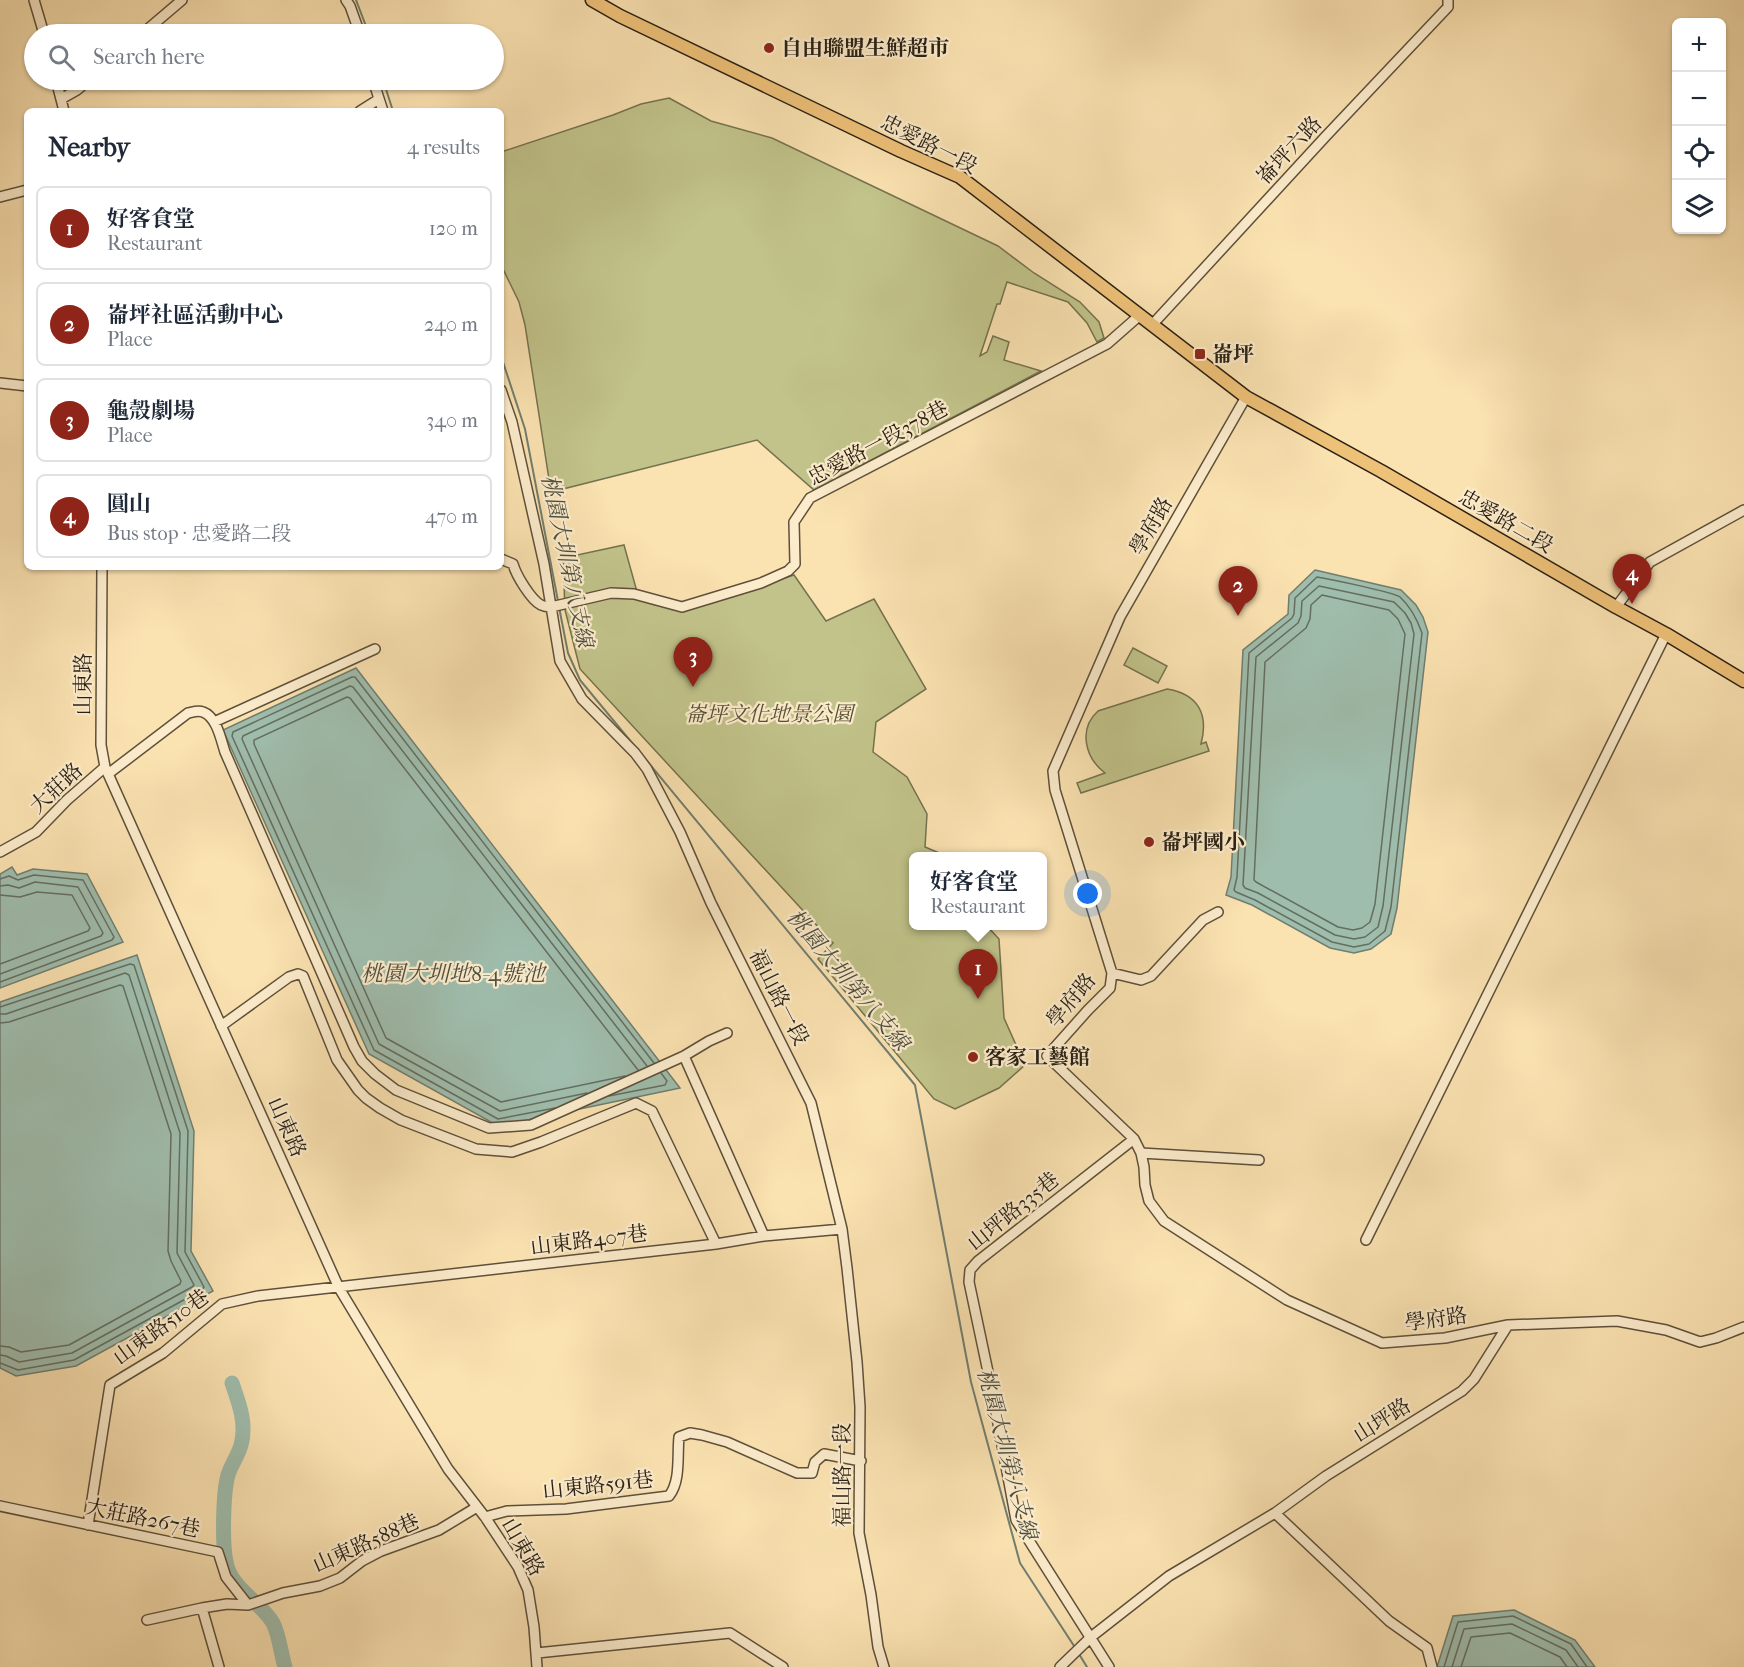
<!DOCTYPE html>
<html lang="en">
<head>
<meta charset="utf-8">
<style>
	body { margin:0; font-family:"IM FELL French Canon","Noto Serif TC",serif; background:#f2f2f3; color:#1f2937 }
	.controls { position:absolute; right:18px; top:18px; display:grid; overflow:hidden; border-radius:9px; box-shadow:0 2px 4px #0004 }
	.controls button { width:54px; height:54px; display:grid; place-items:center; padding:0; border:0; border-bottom:2px solid #e0e1e3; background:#fff; color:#1f2937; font:30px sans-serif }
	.you { position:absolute; left:1088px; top:894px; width:21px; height:21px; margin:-15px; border:4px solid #fff; border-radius:50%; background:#1a73e8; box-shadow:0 0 0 9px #1a73e833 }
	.badge { display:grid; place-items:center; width:39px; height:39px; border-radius:50%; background:#8f2418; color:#fff; font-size:20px; font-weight:700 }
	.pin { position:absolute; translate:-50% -50px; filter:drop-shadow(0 2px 3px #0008) }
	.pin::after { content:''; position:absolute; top:32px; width:21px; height:18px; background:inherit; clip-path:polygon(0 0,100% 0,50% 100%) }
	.popup { position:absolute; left:909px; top:852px; width:138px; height:78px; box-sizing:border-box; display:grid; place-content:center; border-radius:9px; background:#fff; filter:drop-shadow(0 2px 4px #0005); font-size:20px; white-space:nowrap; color:#747a83 }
	.popup b { font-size:22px; color:#1f2937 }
	.popup::after { content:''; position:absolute; left:50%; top:100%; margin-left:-12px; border:12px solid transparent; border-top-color:#fff }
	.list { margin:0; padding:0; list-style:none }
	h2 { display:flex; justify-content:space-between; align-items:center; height:78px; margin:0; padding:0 24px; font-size:26px }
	h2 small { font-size:20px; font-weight:400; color:#747a83 }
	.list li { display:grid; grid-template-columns:39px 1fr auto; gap:18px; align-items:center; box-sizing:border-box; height:84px; margin:0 12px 12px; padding:0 12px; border:2px solid #e0e1e3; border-radius:9px }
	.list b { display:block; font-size:22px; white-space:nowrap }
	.list p { margin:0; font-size:20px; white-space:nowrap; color:#747a83 }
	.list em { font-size:20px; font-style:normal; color:#747a83 }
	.icon { flex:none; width:33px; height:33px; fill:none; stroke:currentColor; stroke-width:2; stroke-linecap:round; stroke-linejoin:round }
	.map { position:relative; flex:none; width:1744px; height:1667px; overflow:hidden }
	.search { position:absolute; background:#fff; box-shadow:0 2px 4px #0004; left:24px; top:24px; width:480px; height:66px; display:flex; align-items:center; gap:15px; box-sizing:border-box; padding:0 21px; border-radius:33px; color:#747a83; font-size:22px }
	.panel { position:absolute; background:#fff; box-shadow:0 2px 4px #0004; left:24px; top:108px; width:480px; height:462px; border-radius:9px }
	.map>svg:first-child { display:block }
	.green { fill:#c1c38a; stroke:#75724f; stroke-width:1.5 }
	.water { fill:#9fbdad; stroke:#707e70; stroke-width:1.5 }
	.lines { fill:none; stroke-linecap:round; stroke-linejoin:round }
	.shore { stroke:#646e60; stroke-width:1.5 }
	.stream { stroke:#707e70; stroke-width:2 }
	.river { stroke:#9fbdad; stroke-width:15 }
	.minor-casing { stroke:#5e503b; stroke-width:12 }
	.major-casing { stroke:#292014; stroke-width:15 }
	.minor { stroke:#fceccc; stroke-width:9 }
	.major { stroke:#eec178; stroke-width:12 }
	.poi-dot { fill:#8f2418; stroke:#fceccc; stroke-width:2 }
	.labels { text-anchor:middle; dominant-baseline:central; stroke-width:4.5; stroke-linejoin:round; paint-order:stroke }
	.poi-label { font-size:21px; font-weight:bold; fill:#292014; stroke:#fceccc; text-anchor:start }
	.street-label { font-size:21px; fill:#292014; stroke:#fceccc }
	.park-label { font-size:21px; font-style:italic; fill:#575137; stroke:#fceccc }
	.water-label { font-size:22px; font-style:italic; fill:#4c4f42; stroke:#fceccc }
</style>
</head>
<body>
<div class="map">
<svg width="1744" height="1667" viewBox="0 0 1744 1667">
	<rect width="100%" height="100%" fill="#fbe2b1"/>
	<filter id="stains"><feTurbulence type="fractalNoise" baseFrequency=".00333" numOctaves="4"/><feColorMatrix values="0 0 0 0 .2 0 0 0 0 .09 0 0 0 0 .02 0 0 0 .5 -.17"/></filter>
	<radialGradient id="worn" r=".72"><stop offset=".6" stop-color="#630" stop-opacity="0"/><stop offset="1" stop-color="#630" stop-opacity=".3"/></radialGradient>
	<path class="green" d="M 669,98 L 711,121 L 772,138 L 998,246 L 1034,273 L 1080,302 L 1099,322 L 1104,338 L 1097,342 L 1087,323 L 1068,302 L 1007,282 L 1000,304 L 997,304 L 980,356 L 987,352 L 993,336 L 1009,342 L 1004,360 L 1041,371 L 814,490 L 757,440 L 551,492 L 525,325 L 519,302 L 501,265 L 501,152 L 613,115 L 641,104 Z
		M 624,545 L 639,599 L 681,611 L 794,575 L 826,621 L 874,599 L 926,689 L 876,722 L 873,752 L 907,777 L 927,814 L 925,847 L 944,855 L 972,854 L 972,856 L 914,856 L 914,926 L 987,926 L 999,939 L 1004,1018 L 1025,1065 L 999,1088 L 955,1109 L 934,1099 L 818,959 L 833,943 L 580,669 L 565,610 L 563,558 Z
		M 1133,648 L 1167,666 L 1158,683 L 1124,665 Z
		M 1167,689 C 1198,694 1209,714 1201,744 L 1206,742 L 1209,751 L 1081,793 L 1077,783 L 1105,773 C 1085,758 1078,729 1098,711 Z"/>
	<path class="water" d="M 1315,570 L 1401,590 L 1416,605 L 1423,617 L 1428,632 L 1397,908 L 1391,934 L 1371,949 L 1354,953 L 1330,948 L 1252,905 L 1226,895 L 1231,877 L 1243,650 L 1288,614 L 1289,595 Z
		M 356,668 L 680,1088 L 498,1126 L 369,1054 L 223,730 Z
		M 12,867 L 17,875 L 33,869 L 87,874 L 123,942 L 0,988 L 0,874 Z
		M 137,955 L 194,1131 L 191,1251 L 213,1291 L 76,1366 L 16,1376 L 0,1368 L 0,1002 Z
		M 1514,1610 L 1575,1640 L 1595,1667 L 1437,1667 L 1453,1616 Z"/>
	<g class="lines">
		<path class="shore" d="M 1317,577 C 1329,579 1393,592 1400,597 C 1411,607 1417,619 1422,633 L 1391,907 L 1385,931 L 1369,944 L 1354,947 L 1332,942 L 1255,900 L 1236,892 L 1234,890 L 1237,877 L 1249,653 L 1292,618 L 1294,614 L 1295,598 Z
			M 1319,586 L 1394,602 L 1405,613 L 1411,623 L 1414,634 L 1383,906 L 1378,927 L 1365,937 L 1354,939 L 1335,935 L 1258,893 L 1245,888 L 1243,885 L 1256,657 L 1298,623 L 1301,616 L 1302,601 Z
			M 1322,595 L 1389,610 L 1398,619 L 1405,634 L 1375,904 L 1370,922 L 1362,928 L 1353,930 L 1338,927 L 1256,882 L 1254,880 L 1265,662 L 1306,628 L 1310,619 L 1311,605 Z
			M 0,879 L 9,876 L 18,880 L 34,875 L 83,880 L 114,937 L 112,940 L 0,982
			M 0,886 L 8,885 L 19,888 L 35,882 L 78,887 L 103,933 L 101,936 L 0,974
			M 0,895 L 20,897 L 37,892 L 72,895 L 90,928 L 88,931 L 0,964
			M 0,1007 L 130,964 L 134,965 L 188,1131 L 185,1252 L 204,1287 L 202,1290 L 74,1360 L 18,1370 L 0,1363
			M 0,1014 L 6,1014 L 125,973 L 129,975 L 180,1133 L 177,1253 L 194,1285 L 192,1287 L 72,1353 L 19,1362 L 6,1356 L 0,1355
			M 0,1023 L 9,1022 L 120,985 L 123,986 L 171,1134 L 168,1251 L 171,1261 L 181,1281 L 180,1284 L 69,1345 L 21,1352 L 9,1347 L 0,1346
			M 625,1076 L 501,1102 L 386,1038 L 254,744 L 254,740 L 347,697 L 350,698 L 638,1070
			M 587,1093 L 500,1111 L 379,1044 L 242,739 L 243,736 L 350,686 L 353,687 L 647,1066
			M 609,1096 L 665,1085 L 667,1081 L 661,1073
			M 555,1108 L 498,1119 L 374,1050 L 232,736 L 233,732 L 352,677 L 355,677 L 654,1063
			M 1444,1667 L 1458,1622 L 1513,1616 L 1571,1644 L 1587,1667
			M 1452,1667 L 1464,1629 L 1512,1624 L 1566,1650 L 1578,1667
			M 1461,1667 L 1471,1637 L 1510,1633 L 1560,1657 L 1567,1667"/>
		<path class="stream" d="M 356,0 L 369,34
			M 383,80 L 393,111
			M 501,356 L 525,429 L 558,601
			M 559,607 L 568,653 L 580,680 L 915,1085 L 971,1382 L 1020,1563 L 1076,1649
			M 1079,1654 L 1087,1667"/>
		<path class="river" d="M 232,1383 C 239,1403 247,1424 241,1445 C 238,1456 231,1465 228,1475 C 223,1493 222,1543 226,1562 C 230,1588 260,1601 273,1623 C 279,1634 281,1654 285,1667"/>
		<g class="minor-casing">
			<path id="minor" d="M 34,0 L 44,34
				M 346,0 L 350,6 L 360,34
				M 142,34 L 182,0
				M 56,80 L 64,111
				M 373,80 L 383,111
				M 61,99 L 77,90 L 89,80
				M 360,111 L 379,99
				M 0,197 L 27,190
				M 1152,325 L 1326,136 L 1448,7 L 1448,0
				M 0,383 L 27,386
				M 501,390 L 512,422 L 544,564 L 560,661 L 582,699 L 635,753 L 647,769 L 680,832 L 711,903 L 811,1103 L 842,1229 L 847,1268 L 857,1362 L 860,1407 L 859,1533 L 871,1595 L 878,1647 L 884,1667
				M 1246,397 L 1120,617 L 1053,771 L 1055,790 L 1112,973 L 1110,988 L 1088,1010 L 1047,1056 L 1134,1139 L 1141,1153 L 1144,1167 L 1145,1185 L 1149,1201 L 1164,1221 L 1287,1300 L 1382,1343 L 1445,1338 L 1508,1325
				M 501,559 L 513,564 C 516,575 531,600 541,605 C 543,606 549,607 551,607 L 611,593 L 634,594 L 682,607 L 761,583 L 788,571 L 795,564 L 794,522 L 810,498 L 1107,344 L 1140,315
				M 102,567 L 101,745 L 105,767 L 339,1288 L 448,1469 L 485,1517 L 518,1567 L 528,1590 L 534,1627 L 537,1667
				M 1616,607 L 1650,562 L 1744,510
				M 214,722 L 375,649
				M 108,774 L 188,713 C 193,712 198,710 203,712 C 217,717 221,740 225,752 L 354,1047 L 362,1061 L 375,1074 L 396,1090 L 489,1128 L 531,1125 L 684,1056 L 709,1041 L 727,1033
				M 0,852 L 36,832 L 67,800 L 105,767
				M 1112,973 L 1141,980 L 1151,976 L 1203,920 L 1218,912
				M 221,1026 L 289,977 L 298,974 L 303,976 L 337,1060 L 358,1090 L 366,1098 L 380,1108 L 401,1120 L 476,1149 L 512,1152 L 541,1142 L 636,1103 L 652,1111 L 716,1244
				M 684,1056 L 764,1236
				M 1141,1153 L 1259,1160
				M 1366,1240 L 1666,634
				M 0,1506 L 218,1552 L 226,1577 L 248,1605
				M 1275,1513 L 1389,1621 L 1427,1648 L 1432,1667
				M 485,1517 L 507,1511 L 566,1509 L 669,1496 C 681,1481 677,1455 679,1437 L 690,1433 L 702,1435 L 727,1442 L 797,1473 L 812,1473 L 815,1462 L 824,1454 L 861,1461
				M 88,1525 L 110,1385 L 163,1353 L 222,1304 L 258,1296 L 716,1244 L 764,1236 L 842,1229
				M 202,1608 L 219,1667
				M 147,1620 L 202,1608 L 227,1604 L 248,1605 L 283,1593 L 320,1586 L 340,1578 L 362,1561 L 381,1551 L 439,1530 L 477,1507
				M 537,1653 L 730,1633 L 783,1667
				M 1060,1667 L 1091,1637 L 1169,1576 L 1275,1513 L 1326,1476 L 1462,1391 L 1474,1379 L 1508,1325 L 1617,1321 L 1666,1330 L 1700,1342 L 1716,1338 L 1744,1327
				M 1109,1667 L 1016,1520 L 991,1386 L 969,1282 L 970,1270 L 978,1261 L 1134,1139"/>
		</g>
		<g class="major-casing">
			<path id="major" d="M 592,0 L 620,16 L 901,151 L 960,177 L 1246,397 L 1381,471 L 1616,607 L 1666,634 L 1744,681"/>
		</g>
		<use href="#minor" class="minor"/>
		<use href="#major" class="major"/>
	</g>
	<g class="poi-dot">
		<circle cx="769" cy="48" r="6"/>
		<rect x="1194" y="348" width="12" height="12" rx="3"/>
		<circle cx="1149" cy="842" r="6"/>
		<circle cx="973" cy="1057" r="6"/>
	</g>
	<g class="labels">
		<g class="poi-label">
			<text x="781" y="48">自由聯盟生鮮超市</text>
			<text x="1212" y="354">崙坪</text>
			<text x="1161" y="842">崙坪國小</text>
			<text x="985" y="1057">客家工藝館</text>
		</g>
		<g class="street-label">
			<text transform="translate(929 144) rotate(27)">忠愛路一段</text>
			<text transform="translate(1289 150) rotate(-47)">崙坪六路</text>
			<text transform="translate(878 443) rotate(-28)">忠愛路一段378巷</text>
			<text transform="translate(1506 521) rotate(30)">忠愛路二段</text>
			<text transform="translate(1151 526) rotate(-60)">學府路</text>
			<text transform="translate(83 684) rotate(-90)">山東路</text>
			<text transform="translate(56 788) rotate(-43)">大莊路</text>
			<text transform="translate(779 997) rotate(63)">福山路一段</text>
			<text transform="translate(1071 1000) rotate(-50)">學府路</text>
			<text transform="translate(287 1127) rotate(66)">山東路</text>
			<text transform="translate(1013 1211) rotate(-39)">山坪路335巷</text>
			<text transform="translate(589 1240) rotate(-7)">山東路407巷</text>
			<text transform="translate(1436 1319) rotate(-8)">學府路</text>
			<text transform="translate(161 1327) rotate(-36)">山東路510巷</text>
			<text transform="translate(1382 1420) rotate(-32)">山坪路</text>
			<text transform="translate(842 1475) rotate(-90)">福山路一段</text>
			<text transform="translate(598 1485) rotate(-6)">山東路591巷</text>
			<text transform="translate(143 1518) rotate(12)">大莊路267巷</text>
			<text transform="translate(366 1543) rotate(-24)">山東路588巷</text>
			<text transform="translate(523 1547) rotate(60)">山東路</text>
		</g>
		<g class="park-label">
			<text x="769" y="714">崙坪文化地景公園</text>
		</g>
		<g class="water-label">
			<text transform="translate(567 561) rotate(78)">桃園大圳第八支線</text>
			<text x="453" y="974">桃園大圳地8-4號池</text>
			<text transform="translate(848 980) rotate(50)">桃園大圳第八支線</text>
			<text transform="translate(1007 1454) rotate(75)">桃園大圳第八支線</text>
		</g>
	</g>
	<rect width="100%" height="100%" filter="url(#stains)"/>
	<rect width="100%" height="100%" fill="url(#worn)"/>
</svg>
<div class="controls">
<button>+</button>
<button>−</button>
<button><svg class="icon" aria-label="locate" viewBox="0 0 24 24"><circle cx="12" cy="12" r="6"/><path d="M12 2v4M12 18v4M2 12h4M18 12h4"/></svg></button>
<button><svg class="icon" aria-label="layers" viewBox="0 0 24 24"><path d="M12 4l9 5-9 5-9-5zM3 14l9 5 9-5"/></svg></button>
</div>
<div class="you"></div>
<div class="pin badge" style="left:978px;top:999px">1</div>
<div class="popup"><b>好客食堂</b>Restaurant</div>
<div class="pin badge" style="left:1238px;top:616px">2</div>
<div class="pin badge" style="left:693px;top:687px">3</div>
<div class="pin badge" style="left:1632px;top:604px">4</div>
<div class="search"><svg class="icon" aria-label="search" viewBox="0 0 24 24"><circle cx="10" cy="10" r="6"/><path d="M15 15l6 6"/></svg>Search here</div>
<section class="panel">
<h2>Nearby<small>4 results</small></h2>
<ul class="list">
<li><span class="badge">1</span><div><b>好客食堂</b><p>Restaurant</p></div><em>120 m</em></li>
<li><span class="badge">2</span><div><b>崙坪社區活動中心</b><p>Place</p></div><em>240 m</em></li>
<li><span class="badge">3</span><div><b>龜殼劇場</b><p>Place</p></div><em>340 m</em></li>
<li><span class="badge">4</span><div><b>圓山</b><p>Bus stop · 忠愛路二段</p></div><em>470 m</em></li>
</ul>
</section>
</div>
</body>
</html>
